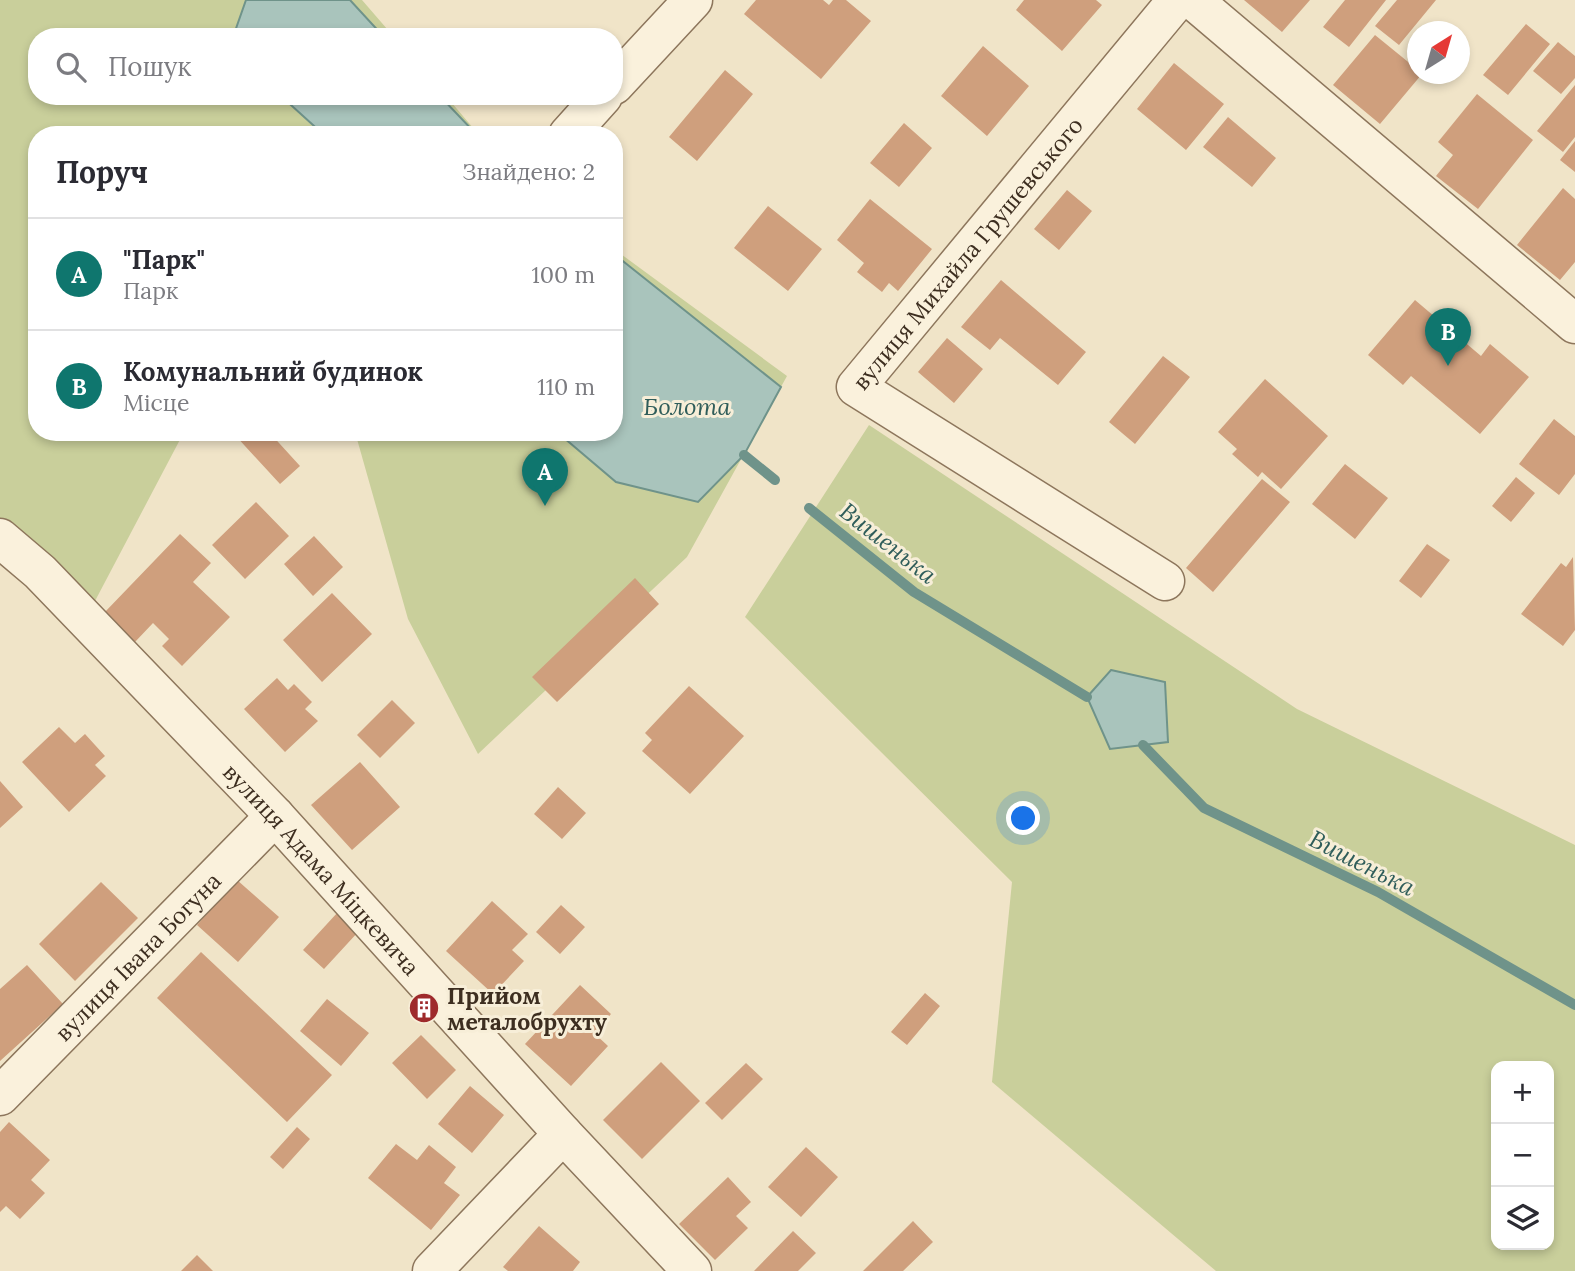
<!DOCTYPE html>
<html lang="uk">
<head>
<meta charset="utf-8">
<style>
	body { margin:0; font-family:Lora,serif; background:#f2f2f3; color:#2b2b33 }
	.controls { position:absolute; right:21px; bottom:21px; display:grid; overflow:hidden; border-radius:14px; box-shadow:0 4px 10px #0003 }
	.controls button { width:63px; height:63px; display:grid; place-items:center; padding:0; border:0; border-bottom:2px solid #e1e1e2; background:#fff; color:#2b2b33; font:35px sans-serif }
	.compass { position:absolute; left:1407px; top:21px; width:63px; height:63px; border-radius:50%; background:#fff; box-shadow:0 4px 10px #0003; rotate:37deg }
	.you { position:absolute; left:1024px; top:819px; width:24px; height:24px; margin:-18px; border:5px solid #fff; border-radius:50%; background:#1a73e8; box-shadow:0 0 0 10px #1a73e833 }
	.badge { display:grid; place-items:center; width:46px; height:46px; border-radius:50%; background:#0f766e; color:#fff; font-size:23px; font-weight:700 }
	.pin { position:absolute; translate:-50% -58px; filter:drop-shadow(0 2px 4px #0008) }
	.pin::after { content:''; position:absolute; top:37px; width:24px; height:21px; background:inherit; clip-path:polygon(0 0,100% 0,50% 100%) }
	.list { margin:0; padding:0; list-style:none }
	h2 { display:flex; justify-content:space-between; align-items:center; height:91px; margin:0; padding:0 28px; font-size:30px }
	h2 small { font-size:23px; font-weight:400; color:#7c7c81 }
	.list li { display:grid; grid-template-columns:46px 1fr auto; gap:21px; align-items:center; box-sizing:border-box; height:112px; padding:0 28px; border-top:2px solid #e1e1e2 }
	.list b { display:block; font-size:26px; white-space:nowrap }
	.list p { margin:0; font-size:23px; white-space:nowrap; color:#7c7c81 }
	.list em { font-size:23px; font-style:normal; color:#7c7c81 }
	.icon { flex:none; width:38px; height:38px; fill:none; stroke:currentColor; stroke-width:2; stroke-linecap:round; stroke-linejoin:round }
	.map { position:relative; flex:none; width:1575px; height:1271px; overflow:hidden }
	.search { position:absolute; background:#fff; box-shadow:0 4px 10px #0003; left:28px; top:28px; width:595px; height:77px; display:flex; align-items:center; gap:18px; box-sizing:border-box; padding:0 24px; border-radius:28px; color:#7c7c81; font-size:26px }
	.panel { position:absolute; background:#fff; box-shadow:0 4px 10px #0003; left:28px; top:126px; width:595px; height:315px; border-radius:28px }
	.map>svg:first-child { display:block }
	.green { fill:#c9cf9b; fill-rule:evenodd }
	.water { fill:#a9c4bc; stroke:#6f938a; stroke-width:2 }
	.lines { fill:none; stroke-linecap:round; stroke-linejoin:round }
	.stream { stroke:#6f938a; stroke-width:10 }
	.building { fill:#cf9f7d }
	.minor-casing { stroke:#8d765c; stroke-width:41 }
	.minor { stroke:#faf1dc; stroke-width:38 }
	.labels { text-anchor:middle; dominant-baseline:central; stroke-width:6; stroke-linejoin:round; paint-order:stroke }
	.street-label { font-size:23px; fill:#3d2e20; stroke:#f7eed8 }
	.poi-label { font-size:23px; font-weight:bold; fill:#3d2e20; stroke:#f7eed8; text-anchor:start }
	.water-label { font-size:24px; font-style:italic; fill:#2f5d5a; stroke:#f7eed8 }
</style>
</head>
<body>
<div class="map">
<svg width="1575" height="1271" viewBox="0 0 1575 1271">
	<rect width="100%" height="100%" fill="#f0e4c8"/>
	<path class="green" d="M 0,0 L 362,0 L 394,37 L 37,37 L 37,96 L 446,96 L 479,135 L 37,135 L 37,432 L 184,432 L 95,601 L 0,519 Z
		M 614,249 L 787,376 L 687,557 L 478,754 L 408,619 L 355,432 L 614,432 Z
		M 869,425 L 1297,709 L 1575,845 L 1575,1271 L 1216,1271 L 992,1082 L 1012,882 L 745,617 ZM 1496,1066 L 1549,1066 L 1549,1245 L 1496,1245 Z"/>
	<path class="water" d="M 246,0 L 350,0 L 384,37 L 233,37 Z
		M 281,96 L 440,96 L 477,135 L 324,135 Z
		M 614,254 L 781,387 L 744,455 L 698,502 L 616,482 L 557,432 L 614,432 Z
		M 1111,670 L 1165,682 L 1168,742 L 1110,749 L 1087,697 Z"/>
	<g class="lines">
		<path class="stream" d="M 744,455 L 775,480
			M 809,508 L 914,592 L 1087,697
			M 1143,745 L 1204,808 L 1378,892 L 1575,1005"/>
	</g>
	<path class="building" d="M 756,0 L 823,0 L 829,5 L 833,0 L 846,0 L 871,21 L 821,79 L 744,14 Z
		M 1024,0 L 1096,0 L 1102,5 L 1062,51 L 1016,10 Z
		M 1244,0 L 1310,0 L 1282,32 Z
		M 1345,0 L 1386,0 L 1349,47 L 1323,27 Z
		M 1397,0 L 1436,0 L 1399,45 L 1375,26 Z
		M 1526,24 L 1550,44 L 1508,95 L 1483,75 Z
		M 1375,35 L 1418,70 L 1418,74 L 1422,74 L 1380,124 L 1333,85 Z
		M 1558,42 L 1575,56 L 1575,78 L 1561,94 L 1533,71 Z
		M 983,46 L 1029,86 L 987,136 L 941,96 Z
		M 1174,63 L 1224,104 L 1186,150 L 1137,109 Z
		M 725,70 L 753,94 L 697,161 L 669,137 Z
		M 1575,85 L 1575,137 L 1563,152 L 1537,131 Z
		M 1477,94 L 1533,140 L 1478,209 L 1436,176 L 1453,155 L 1438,142 Z
		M 1228,117 L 1276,158 L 1252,187 L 1203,147 Z
		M 904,123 L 932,148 L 899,187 L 870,163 Z
		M 1575,141 L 1575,172 L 1560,160 Z
		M 1563,188 L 1575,199 L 1575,262 L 1560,280 L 1517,245 Z
		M 1067,190 L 1092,211 L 1059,250 L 1034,229 Z
		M 870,199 L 932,249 L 898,291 L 889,283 L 882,292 L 857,272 L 864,263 L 837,240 Z
		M 768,206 L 822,249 L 788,291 L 734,248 Z
		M 1001,280 L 1086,352 L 1058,385 L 1000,338 L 990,350 L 961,327 Z
		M 1415,300 L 1481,356 L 1490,344 L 1529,377 L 1480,434 L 1411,376 L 1403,385 L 1368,355 Z
		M 947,338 L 983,369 L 954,403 L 918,372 Z
		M 1163,356 L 1190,377 L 1135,444 L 1109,422 Z
		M 1265,379 L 1328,436 L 1281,489 L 1262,472 L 1258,477 L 1232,454 L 1237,449 L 1218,432 Z
		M 1554,419 L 1575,436 L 1575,474 L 1559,495 L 1519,464 Z
		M 236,432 L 269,432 L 300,466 L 280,484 L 234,434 Z
		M 1345,464 L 1388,498 L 1355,539 L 1312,504 Z
		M 1516,477 L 1535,493 L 1511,522 L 1492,506 Z
		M 1262,479 L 1290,502 L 1213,592 L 1186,568 Z
		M 256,502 L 289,536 L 245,579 L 212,545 Z
		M 180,534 L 211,563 L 193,582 L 230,617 L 182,666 L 162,646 L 169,639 L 153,623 L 135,642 L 104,613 Z
		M 314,536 L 343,567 L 313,596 L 284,564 Z
		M 1427,544 L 1450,560 L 1421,598 L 1399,581 Z
		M 1573,557 L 1575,630 L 1563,646 L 1521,614 L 1561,563 L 1566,567 Z
		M 635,578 L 659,604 L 557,702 L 532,677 Z
		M 332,593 L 372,634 L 322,682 L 283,640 Z
		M 277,678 L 288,690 L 294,684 L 312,702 L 305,709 L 318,721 L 285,752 L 244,709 Z
		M 689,686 L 744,736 L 690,794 L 642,751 L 652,740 L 645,733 Z
		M 392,700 L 415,723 L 380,758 L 357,735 Z
		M 59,727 L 75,743 L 85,734 L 105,756 L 95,765 L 106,776 L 69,812 L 22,762 Z
		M 360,762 L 400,807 L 352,850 L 311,805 Z
		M 0,781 L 23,807 L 0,828 Z
		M 558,787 L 586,813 L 562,839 L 534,814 Z
		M 237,880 L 279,917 L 238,962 L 197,925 Z
		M 101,882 L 138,918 L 75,981 L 39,944 Z
		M 492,901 L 528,934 L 512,950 L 524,961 L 493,994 L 446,951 Z
		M 561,905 L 585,927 L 560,954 L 536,932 Z
		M 338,912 L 359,931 L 324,969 L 303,950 Z
		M 201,952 L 332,1075 L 287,1122 L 157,998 Z
		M 27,965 L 63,1004 L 0,1061 L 0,989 Z
		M 580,985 L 611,1014 L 594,1033 L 608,1046 L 571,1086 L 525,1044 Z
		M 925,993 L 940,1006 L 907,1045 L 891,1032 Z
		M 420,996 L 437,1013 L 428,1021 L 411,1004 Z
		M 327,999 L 369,1033 L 341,1066 L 300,1031 Z
		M 421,1035 L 456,1070 L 427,1099 L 392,1063 Z
		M 661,1062 L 700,1101 L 642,1159 L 603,1120 Z
		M 746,1063 L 763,1079 L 722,1120 L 705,1103 Z
		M 470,1086 L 504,1115 L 472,1153 L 438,1124 Z
		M 9,1122 L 50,1160 L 31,1180 L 45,1193 L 20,1219 L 6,1206 L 0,1212 L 0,1132 Z
		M 297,1127 L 310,1139 L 283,1169 L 270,1157 Z
		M 396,1144 L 417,1160 L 429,1145 L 456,1167 L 444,1183 L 460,1195 L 431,1230 L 368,1178 Z
		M 806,1147 L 838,1177 L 801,1217 L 768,1187 Z
		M 728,1177 L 751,1202 L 736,1216 L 748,1228 L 715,1260 L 679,1224 Z
		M 913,1221 L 933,1242 L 903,1271 L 863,1271 Z
		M 539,1226 L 580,1262 L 573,1271 L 508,1271 L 503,1267 Z
		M 793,1231 L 816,1253 L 798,1271 L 754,1271 Z
		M 197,1255 L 213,1271 L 181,1271 Z"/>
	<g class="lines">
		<g class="minor-casing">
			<g id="minor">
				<path d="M 1193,0 L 1575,324"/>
				<path d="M 614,85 L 693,0"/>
				<path d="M 568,135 L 603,96"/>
				<path id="s1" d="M 0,538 L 40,572 L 275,816 L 563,1134 L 692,1271"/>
				<path id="s2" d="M 1165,581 L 856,387 L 1177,0"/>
				<path id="s3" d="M 0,1096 L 275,816"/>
				<path d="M 432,1271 L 563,1134"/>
			</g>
		</g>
		<use href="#minor" class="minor"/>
	</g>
	<defs>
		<g id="building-disc" transform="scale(1.575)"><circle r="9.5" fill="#9e2a2b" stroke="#f7eed8"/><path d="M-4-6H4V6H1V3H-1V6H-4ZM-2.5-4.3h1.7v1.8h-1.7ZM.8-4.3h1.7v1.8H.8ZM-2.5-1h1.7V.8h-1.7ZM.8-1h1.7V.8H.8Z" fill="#fff"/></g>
	</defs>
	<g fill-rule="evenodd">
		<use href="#building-disc" x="424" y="1008"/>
	</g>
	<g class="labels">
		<g class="street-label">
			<text stroke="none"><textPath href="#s2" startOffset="539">вулиця Михайла Грушевського</textPath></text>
			<text stroke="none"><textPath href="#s1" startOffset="462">вулиця Адама Міцкевича</textPath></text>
			<text stroke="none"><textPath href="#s3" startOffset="196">вулиця Івана Богуна</textPath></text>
		</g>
		<g class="poi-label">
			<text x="447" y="995">Прийом<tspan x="447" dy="26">металобрухту</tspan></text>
		</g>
		<g class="water-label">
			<text x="687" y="406">Болота</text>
			<text transform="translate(888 543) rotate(38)">Вишенька</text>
			<text transform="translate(1362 863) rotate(27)">Вишенька</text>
		</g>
	</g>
</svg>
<div class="controls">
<button>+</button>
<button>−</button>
<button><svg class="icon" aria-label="layers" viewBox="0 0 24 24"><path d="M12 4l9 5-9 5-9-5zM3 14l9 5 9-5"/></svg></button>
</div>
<svg class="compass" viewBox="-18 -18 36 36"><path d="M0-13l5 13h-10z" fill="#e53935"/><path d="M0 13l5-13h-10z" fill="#7c7c81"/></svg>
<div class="you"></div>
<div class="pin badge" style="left:545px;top:506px">A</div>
<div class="pin badge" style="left:1448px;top:366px">B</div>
<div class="search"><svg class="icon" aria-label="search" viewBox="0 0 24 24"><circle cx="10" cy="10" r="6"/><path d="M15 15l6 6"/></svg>Пошук</div>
<section class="panel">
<h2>Поруч<small>Знайдено: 2</small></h2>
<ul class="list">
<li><span class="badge">A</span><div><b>&quot;Парк&quot;</b><p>Парк</p></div><em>100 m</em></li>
<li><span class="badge">B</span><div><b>Комунальний будинок</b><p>Місце</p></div><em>110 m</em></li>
</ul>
</section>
</div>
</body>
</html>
